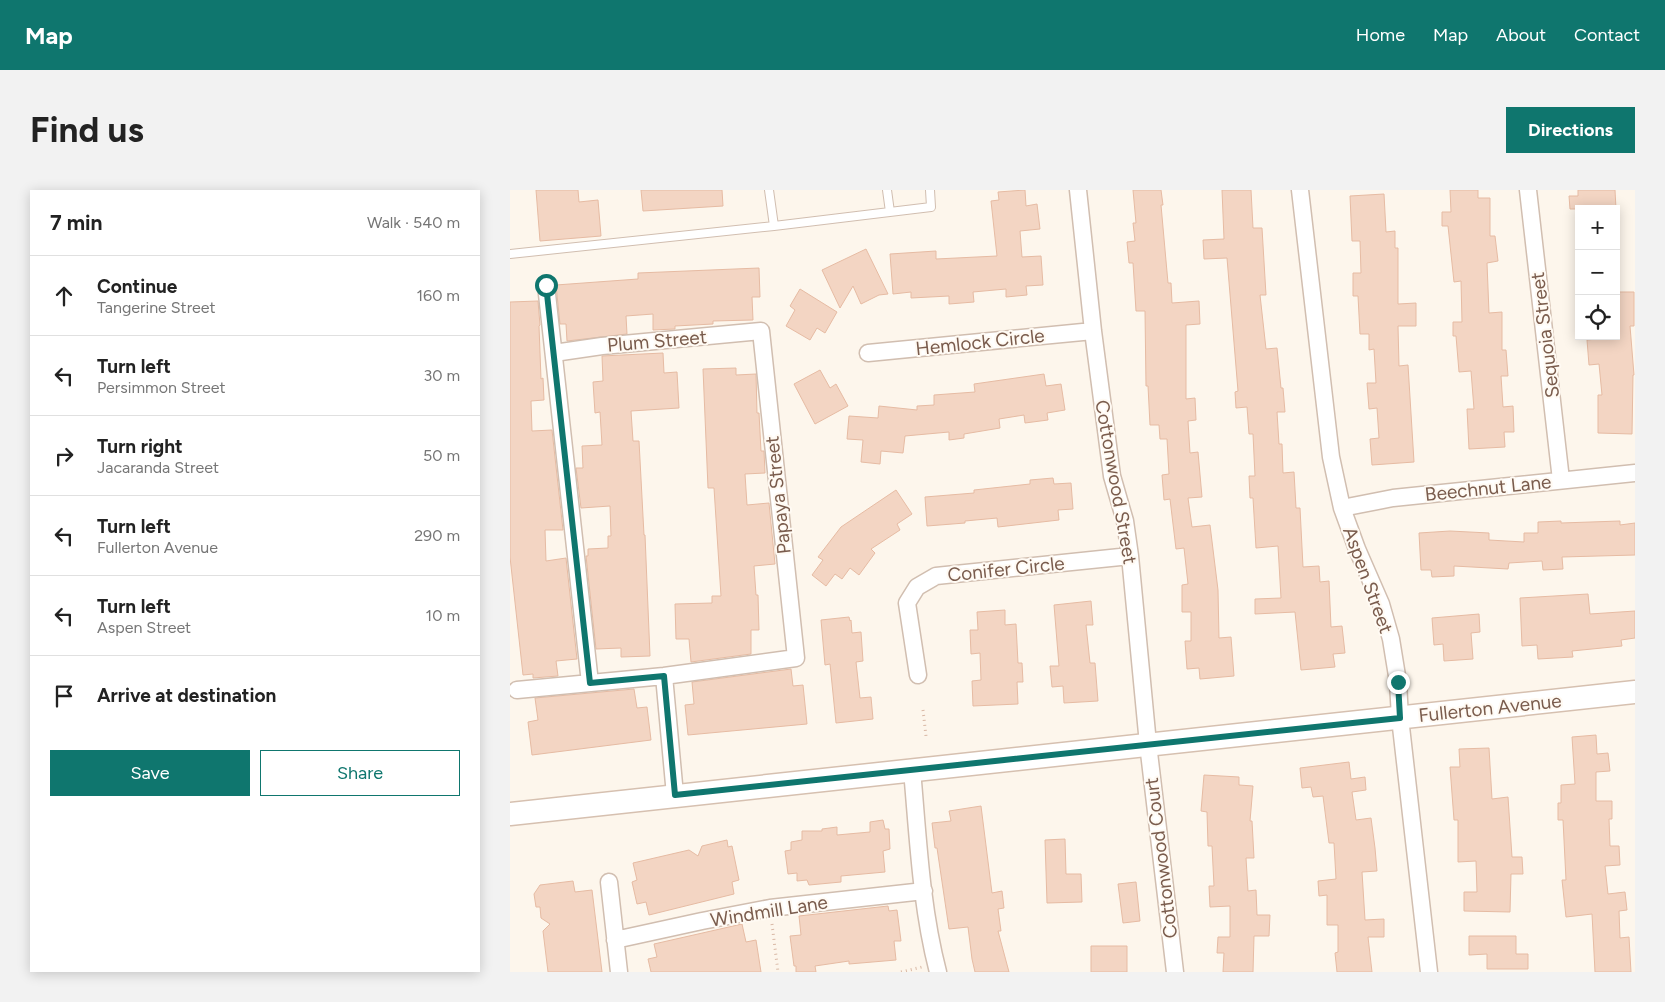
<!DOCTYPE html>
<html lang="en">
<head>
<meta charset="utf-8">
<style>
	body { margin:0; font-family:Figtree,sans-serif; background:#f2f2f2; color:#222 }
	.controls { position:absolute; right:15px; top:15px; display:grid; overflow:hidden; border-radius:0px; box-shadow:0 2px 12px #0003 }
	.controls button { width:45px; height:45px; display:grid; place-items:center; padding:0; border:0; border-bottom:1px solid #e0e0e0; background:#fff; color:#222; font:25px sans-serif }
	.stop { position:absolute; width:15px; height:15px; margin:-11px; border:4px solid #0f766e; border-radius:50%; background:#fff }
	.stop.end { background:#0f766e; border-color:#fff; box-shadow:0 1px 5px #0008 }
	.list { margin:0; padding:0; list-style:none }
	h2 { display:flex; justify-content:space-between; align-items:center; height:65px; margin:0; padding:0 20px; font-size:21px }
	h2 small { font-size:16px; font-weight:400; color:#767676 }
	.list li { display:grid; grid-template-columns:32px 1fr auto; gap:15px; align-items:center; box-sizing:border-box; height:80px; padding:0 20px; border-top:1px solid #e0e0e0 }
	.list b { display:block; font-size:19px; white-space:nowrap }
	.list p { margin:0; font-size:16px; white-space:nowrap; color:#767676 }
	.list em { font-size:16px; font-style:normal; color:#767676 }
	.actions { display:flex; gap:10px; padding:15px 20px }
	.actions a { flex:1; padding:11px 0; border:1px solid #0f766e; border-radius:0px; text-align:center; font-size:18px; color:#0f766e }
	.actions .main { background:#0f766e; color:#fff }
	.icon { flex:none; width:28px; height:28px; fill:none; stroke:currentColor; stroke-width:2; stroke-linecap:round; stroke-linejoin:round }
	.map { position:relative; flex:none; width:1125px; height:782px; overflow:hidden; border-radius:0px }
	header { display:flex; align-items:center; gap:30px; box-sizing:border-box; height:70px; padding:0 25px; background:#0f766e; color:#fff }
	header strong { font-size:24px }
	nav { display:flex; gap:28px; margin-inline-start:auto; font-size:18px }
	.intro { display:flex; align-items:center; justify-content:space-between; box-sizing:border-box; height:120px; padding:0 30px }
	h1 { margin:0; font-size:35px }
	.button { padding:12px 22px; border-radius:0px; background:#0f766e; color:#fff; font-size:18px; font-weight:700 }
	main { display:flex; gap:30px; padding:0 30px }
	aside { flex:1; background:#fff; border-radius:0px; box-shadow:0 2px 12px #0003 }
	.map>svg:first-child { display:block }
	.building { fill:#f3d5c3; stroke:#e6bba3 }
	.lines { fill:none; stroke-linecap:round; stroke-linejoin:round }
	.service-casing { stroke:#d1beb0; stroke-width:10 }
	.minor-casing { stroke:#d1beb0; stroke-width:19 }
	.secondary-casing { stroke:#d6c0b0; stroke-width:25 }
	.path { stroke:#d9b8a5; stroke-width:3; stroke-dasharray:1 4; stroke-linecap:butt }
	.service { stroke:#fff; stroke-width:8 }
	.minor { stroke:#fff; stroke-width:16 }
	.secondary { stroke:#fff; stroke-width:22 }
	.route { stroke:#0f766e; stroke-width:6 }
	.labels { text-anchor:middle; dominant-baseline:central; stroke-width:4; stroke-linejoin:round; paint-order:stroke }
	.street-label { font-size:19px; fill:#7a5c4d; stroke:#fffaf3 }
</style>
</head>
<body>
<header>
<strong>Map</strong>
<nav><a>Home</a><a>Map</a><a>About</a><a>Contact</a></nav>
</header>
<div class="intro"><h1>Find us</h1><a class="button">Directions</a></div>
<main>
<aside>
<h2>7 min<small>Walk · 540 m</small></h2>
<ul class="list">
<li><svg class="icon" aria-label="ahead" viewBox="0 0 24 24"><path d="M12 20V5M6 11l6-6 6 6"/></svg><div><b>Continue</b><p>Tangerine Street</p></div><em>160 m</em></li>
<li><svg class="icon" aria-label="left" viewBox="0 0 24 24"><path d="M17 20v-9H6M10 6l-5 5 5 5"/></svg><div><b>Turn left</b><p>Persimmon Street</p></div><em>30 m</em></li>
<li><svg class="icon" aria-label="right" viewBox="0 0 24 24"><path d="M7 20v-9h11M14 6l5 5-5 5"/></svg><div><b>Turn right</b><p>Jacaranda Street</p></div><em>50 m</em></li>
<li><svg class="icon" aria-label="left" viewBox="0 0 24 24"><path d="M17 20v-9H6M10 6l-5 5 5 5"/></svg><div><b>Turn left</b><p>Fullerton Avenue</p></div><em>290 m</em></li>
<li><svg class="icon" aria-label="left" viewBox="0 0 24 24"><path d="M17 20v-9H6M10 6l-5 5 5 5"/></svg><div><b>Turn left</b><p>Aspen Street</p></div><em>10 m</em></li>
<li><svg class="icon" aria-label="arrive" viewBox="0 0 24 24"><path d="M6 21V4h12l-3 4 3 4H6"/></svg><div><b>Arrive at destination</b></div></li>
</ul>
<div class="actions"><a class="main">Save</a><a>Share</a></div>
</aside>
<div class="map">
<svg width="1125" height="782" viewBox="0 0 1125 782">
	<rect width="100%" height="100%" fill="#fdf6ec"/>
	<path class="building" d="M 26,0 L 68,0 L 69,12 L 88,10 L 91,46 L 30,51 Z
		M 131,0 L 212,0 L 213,16 L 133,21 Z
		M 515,0 L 516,16 L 527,14 L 530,39 L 510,41 L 512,67 L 531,66 L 533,95 L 516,96 L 517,105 L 496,107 L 496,99 L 463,102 L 464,112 L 439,114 L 439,106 L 401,108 L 401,102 L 383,104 L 380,64 L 426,61 L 426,69 L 487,66 L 481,11 L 489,10 L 488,2 Z
		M 623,0 L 651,0 L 653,15 L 651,15 L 658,93 L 661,93 L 662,113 L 689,111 L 690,134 L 676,135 L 676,209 L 685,208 L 686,230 L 678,231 L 680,263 L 688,262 L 692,307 L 678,308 L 682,337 L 700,335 L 708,400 L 709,448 L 721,447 L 724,486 L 690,489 L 689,478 L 677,479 L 675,451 L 681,451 L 681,422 L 672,422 L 672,395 L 678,394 L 674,358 L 666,359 L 660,309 L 654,310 L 652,285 L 659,284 L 657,249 L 650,249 L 649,235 L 640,235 L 638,196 L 636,196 L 635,121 L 626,121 L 623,73 L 619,73 L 617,52 L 625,51 L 623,33 L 626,33 Z
		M 712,0 L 741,0 L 743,38 L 752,38 L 756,105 L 750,105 L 756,159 L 767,158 L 771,198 L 773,198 L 775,222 L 767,222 L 769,254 L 772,254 L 773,283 L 784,282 L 786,318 L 790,318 L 793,377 L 809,376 L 810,392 L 819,391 L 821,437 L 832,436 L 835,463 L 823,464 L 825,477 L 791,480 L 785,422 L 745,424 L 745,409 L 771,408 L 768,356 L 746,358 L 743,308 L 740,308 L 739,286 L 745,286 L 743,244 L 739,244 L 737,217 L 726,218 L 725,202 L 728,201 L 717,68 L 694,69 L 693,50 L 714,49 Z
		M 940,0 L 968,0 L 968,8 L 980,8 L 980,46 L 985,46 L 988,71 L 977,73 L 979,123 L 992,122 L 992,160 L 996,160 L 998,186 L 991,186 L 993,217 L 1003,216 L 1004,242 L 994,242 L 995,257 L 959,259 L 957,219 L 964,219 L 961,181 L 949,182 L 946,146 L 943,146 L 943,132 L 952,132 L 951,91 L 944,92 L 938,36 L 932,36 L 932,22 L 941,22 Z
		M 1068,0 L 1105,0 L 1106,19 L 1060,19 L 1059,6 L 1068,6 Z
		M 874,4 L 876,42 L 885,41 L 885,58 L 888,58 L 888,114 L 906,113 L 906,136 L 888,136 L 889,176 L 898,175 L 904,272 L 862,275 L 860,249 L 869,248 L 867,218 L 859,219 L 857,193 L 866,193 L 864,159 L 859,160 L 859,144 L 850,144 L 848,106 L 843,106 L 843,83 L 851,83 L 850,51 L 842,51 L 840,6 Z
		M 356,59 L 378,104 L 369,105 L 351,114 L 343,96 L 330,118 L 312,80 Z
		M 249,78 L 250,107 L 242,107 L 243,130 L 203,131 L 203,134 L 165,136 L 165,139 L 143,140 L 143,124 L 116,126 L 117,144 L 57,151 L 56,134 L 50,134 L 46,95 L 128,89 L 128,83 Z
		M 290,99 L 327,122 L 315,143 L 307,138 L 300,150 L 276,136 L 285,120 L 280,116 Z
		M 1106,102 L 1124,102 L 1124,136 L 1120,136 L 1124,185 L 1123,185 L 1122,244 L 1088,243 L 1088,205 L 1092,205 L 1089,174 L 1079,175 L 1077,150 L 1106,147 Z
		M 28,111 L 30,135 L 29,136 L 31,189 L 33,188 L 34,210 L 21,211 L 22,241 L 42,240 L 53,340 L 35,340 L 36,371 L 56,368 L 67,469 L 46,471 L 48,486 L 23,488 L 23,484 L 13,485 L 0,367 L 0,112 Z
		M 153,163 L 154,183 L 167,182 L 169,218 L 121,221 L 123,251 L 129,251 L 134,345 L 135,345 L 140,466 L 111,467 L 111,458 L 86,459 L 76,366 L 78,366 L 78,359 L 98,358 L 98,346 L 101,346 L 100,316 L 71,318 L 66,278 L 73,278 L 72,256 L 92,255 L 90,222 L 85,223 L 83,192 L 93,191 L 92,166 Z
		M 226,178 L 226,185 L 246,184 L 247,223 L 249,223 L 251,261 L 254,261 L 255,283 L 235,284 L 237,315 L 259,313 L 265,374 L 244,376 L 246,405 L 248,405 L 249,440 L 241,440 L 241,464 L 181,472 L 179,449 L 166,449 L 165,414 L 202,413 L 202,406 L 211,406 L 204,298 L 198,298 L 193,179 Z
		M 310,180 L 320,198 L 326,194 L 338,216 L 305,234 L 284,194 Z
		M 534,184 L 536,196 L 551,194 L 555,220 L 537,223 L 538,230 L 515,233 L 514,225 L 489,229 L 490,238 L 454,244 L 454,248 L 439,250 L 439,242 L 395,246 L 393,263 L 371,261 L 370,274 L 351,272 L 353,250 L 337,249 L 339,226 L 368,228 L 369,216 L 407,220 L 407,216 L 424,215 L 424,205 L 465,202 L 464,194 Z
		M 543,288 L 544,294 L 561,293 L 563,319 L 548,320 L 549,330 L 488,337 L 487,328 L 455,331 L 455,333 L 417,336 L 415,307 L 464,303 L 464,300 L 520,294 L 520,290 Z
		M 386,300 L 402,324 L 387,334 L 390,340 L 361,359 L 365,363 L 349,385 L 340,378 L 332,389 L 325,384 L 316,396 L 302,385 L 313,370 L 308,367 L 331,337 Z
		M 1051,331 L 1051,333 L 1110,331 L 1110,335 L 1125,333 L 1125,365 L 1052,367 L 1053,379 L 1033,380 L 1032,371 L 999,373 L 998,379 L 944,376 L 944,386 L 922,387 L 921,380 L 911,380 L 909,343 L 940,341 L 979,343 L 979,350 L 1014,352 L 1014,343 L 1028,343 L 1028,332 Z
		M 1078,404 L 1080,424 L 1125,421 L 1125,448 L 1111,450 L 1112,456 L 1062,461 L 1063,467 L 1028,469 L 1027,455 L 1012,456 L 1010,408 Z
		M 581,411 L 583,435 L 576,435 L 580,473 L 585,473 L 588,511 L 554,513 L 553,496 L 542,497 L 540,476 L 549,476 L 544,415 Z
		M 495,420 L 495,435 L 506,434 L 508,473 L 512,473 L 513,492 L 507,492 L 508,514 L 463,516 L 462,491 L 471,490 L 470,463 L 461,464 L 460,440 L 468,440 L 467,422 Z
		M 969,424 L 970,442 L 961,443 L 963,469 L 934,471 L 933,454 L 924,455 L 922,428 Z
		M 339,427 L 340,431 L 341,430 L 342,443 L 351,442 L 353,471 L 346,472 L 350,508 L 361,507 L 363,529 L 326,533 L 320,474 L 315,475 L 311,430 Z
		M 281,479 L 283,496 L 293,495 L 297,534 L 178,545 L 175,515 L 184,514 L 182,492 Z
		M 124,499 L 127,518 L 137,517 L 141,550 L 22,565 L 18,532 L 28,530 L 25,508 Z
		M 1086,545 L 1087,564 L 1098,563 L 1100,581 L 1086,582 L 1086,611 L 1102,611 L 1102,629 L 1099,629 L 1100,656 L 1109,656 L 1110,675 L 1095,676 L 1098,704 L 1115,702 L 1117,720 L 1109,721 L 1110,748 L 1119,747 L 1121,782 L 1085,782 L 1082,724 L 1056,727 L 1052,690 L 1056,690 L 1053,630 L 1048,630 L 1048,613 L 1051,613 L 1051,595 L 1065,594 L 1062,547 Z
		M 979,558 L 982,609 L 998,607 L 1002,667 L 1012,667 L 1013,684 L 1001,684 L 1000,722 L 954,721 L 954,702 L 967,702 L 966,671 L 948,672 L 948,630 L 944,630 L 940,577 L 950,577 L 949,559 Z
		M 839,572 L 841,589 L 855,587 L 856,600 L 842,602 L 846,630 L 861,628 L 865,658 L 867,681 L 852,682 L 855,730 L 874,729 L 874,747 L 858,747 L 862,782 L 827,782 L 825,763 L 828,762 L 828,735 L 817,735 L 817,705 L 809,706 L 808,691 L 826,689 L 824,653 L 819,653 L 813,606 L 803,607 L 801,597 L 792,598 L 790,578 Z
		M 694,585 L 729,587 L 729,595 L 743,596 L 740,631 L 742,631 L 744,668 L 736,668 L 738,701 L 746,700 L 747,725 L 760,725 L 759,746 L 744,746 L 743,782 L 713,782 L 714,763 L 707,763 L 708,747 L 720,747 L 720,716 L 700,717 L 699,696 L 704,696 L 702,656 L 698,656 L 697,622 L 691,621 Z
		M 471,616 L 482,703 L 492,701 L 494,718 L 488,719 L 491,741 L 488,741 L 499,782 L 465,782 L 462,769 L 458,737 L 439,739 L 427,658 L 425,658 L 422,633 L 441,631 L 439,621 Z
		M 373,630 L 375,639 L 379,639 L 380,659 L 373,661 L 375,682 L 331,686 L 331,692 L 299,695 L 297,690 L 287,691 L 287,683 L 278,684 L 275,661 L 281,660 L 281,652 L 292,650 L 292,641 L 312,641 L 312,639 L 327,637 L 327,645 L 360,642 L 360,632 Z
		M 555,649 L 556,684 L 571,684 L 572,712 L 537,713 L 535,650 Z
		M 217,650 L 218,657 L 222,656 L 229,690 L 222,692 L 224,704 L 139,725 L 136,712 L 127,714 L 122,692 L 127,690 L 123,673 L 179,660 L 188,666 L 192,656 Z
		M 63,691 L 65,702 L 82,700 L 92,782 L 38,782 L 33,741 L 40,734 L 31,728 L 30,717 L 26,717 L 24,704 L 30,695 Z
		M 626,692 L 630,731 L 613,733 L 608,694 Z
		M 378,716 L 379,721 L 387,720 L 391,751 L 384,751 L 386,770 L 339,774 L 339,771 L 305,776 L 306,782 L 286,782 L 286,776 L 284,776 L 280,746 L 291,745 L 289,726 Z
		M 232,734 L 236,752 L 246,750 L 251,782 L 141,782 L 138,769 L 147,767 L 144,754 Z
		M 959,746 L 1006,746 L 1006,764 L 1018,764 L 1018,779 L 977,779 L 977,764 L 959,765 Z
		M 581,756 L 617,756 L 617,782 L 581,782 Z"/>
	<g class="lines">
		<g class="service-casing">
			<path id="service" d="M 259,0 L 264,36
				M 377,0 L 380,22
				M 0,64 L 264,36 L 421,17 L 420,0"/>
		</g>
		<g class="minor-casing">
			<path id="minor" d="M 568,0 L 583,141 L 602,286 L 615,331 L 620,366 L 638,554 L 665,782
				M 790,0 L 821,267 L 832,318 L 847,359 L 871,414 L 881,449 L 888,492 L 890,528 L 919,782
				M 1018,0 L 1051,290
				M 36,95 L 80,493
				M 358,163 L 583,141
				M 832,318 L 883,308 L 1125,283
				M 408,485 L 397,413 L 407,397 L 426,386 L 620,366
				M 154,486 L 165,605
				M 7,500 L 154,486 L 286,468 L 251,141 L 92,156 L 44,163
				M 402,580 C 408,647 411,717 428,782
				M 99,692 L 109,782
				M 105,750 L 192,731 L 260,718 L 414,701"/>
		</g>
		<g class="secondary-casing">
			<path id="secondary" d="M 0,624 L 1125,502"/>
		</g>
		<path class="path" d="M 413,520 L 416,546
			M 262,734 L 268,782
			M 391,782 L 412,777"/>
		<use href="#service" class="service"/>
		<use href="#minor" class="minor"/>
		<use href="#secondary" class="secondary"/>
	</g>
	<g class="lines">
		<path class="route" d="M 36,95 L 80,493 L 154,486 L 165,605 L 890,528 L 888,492"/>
	</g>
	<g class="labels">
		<g class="street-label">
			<text transform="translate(1035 145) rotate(-97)">Sequoia Street</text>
			<text transform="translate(147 151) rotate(-5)">Plum Street</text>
			<text transform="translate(470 152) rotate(-6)">Hemlock Circle</text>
			<text transform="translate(606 292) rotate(80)">Cottonwood Street</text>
			<text transform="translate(978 298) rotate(-6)">Beechnut Lane</text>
			<text transform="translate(268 305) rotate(-96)">Papaya Street</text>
			<text transform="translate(496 379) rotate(-6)">Conifer Circle</text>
			<text transform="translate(858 390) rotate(70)">Aspen Street</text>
			<text transform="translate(980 518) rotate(-6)">Fullerton Avenue</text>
			<text transform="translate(651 668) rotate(-97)">Cottonwood Court</text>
			<text transform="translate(259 721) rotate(-9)">Windmill Lane</text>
		</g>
	</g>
</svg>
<div class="controls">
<button>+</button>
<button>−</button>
<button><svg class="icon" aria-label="locate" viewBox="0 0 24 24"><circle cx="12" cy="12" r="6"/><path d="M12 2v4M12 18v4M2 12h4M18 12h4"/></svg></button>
</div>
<div class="stop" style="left:36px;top:95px"></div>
<div class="stop end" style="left:888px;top:492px"></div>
</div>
</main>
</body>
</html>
